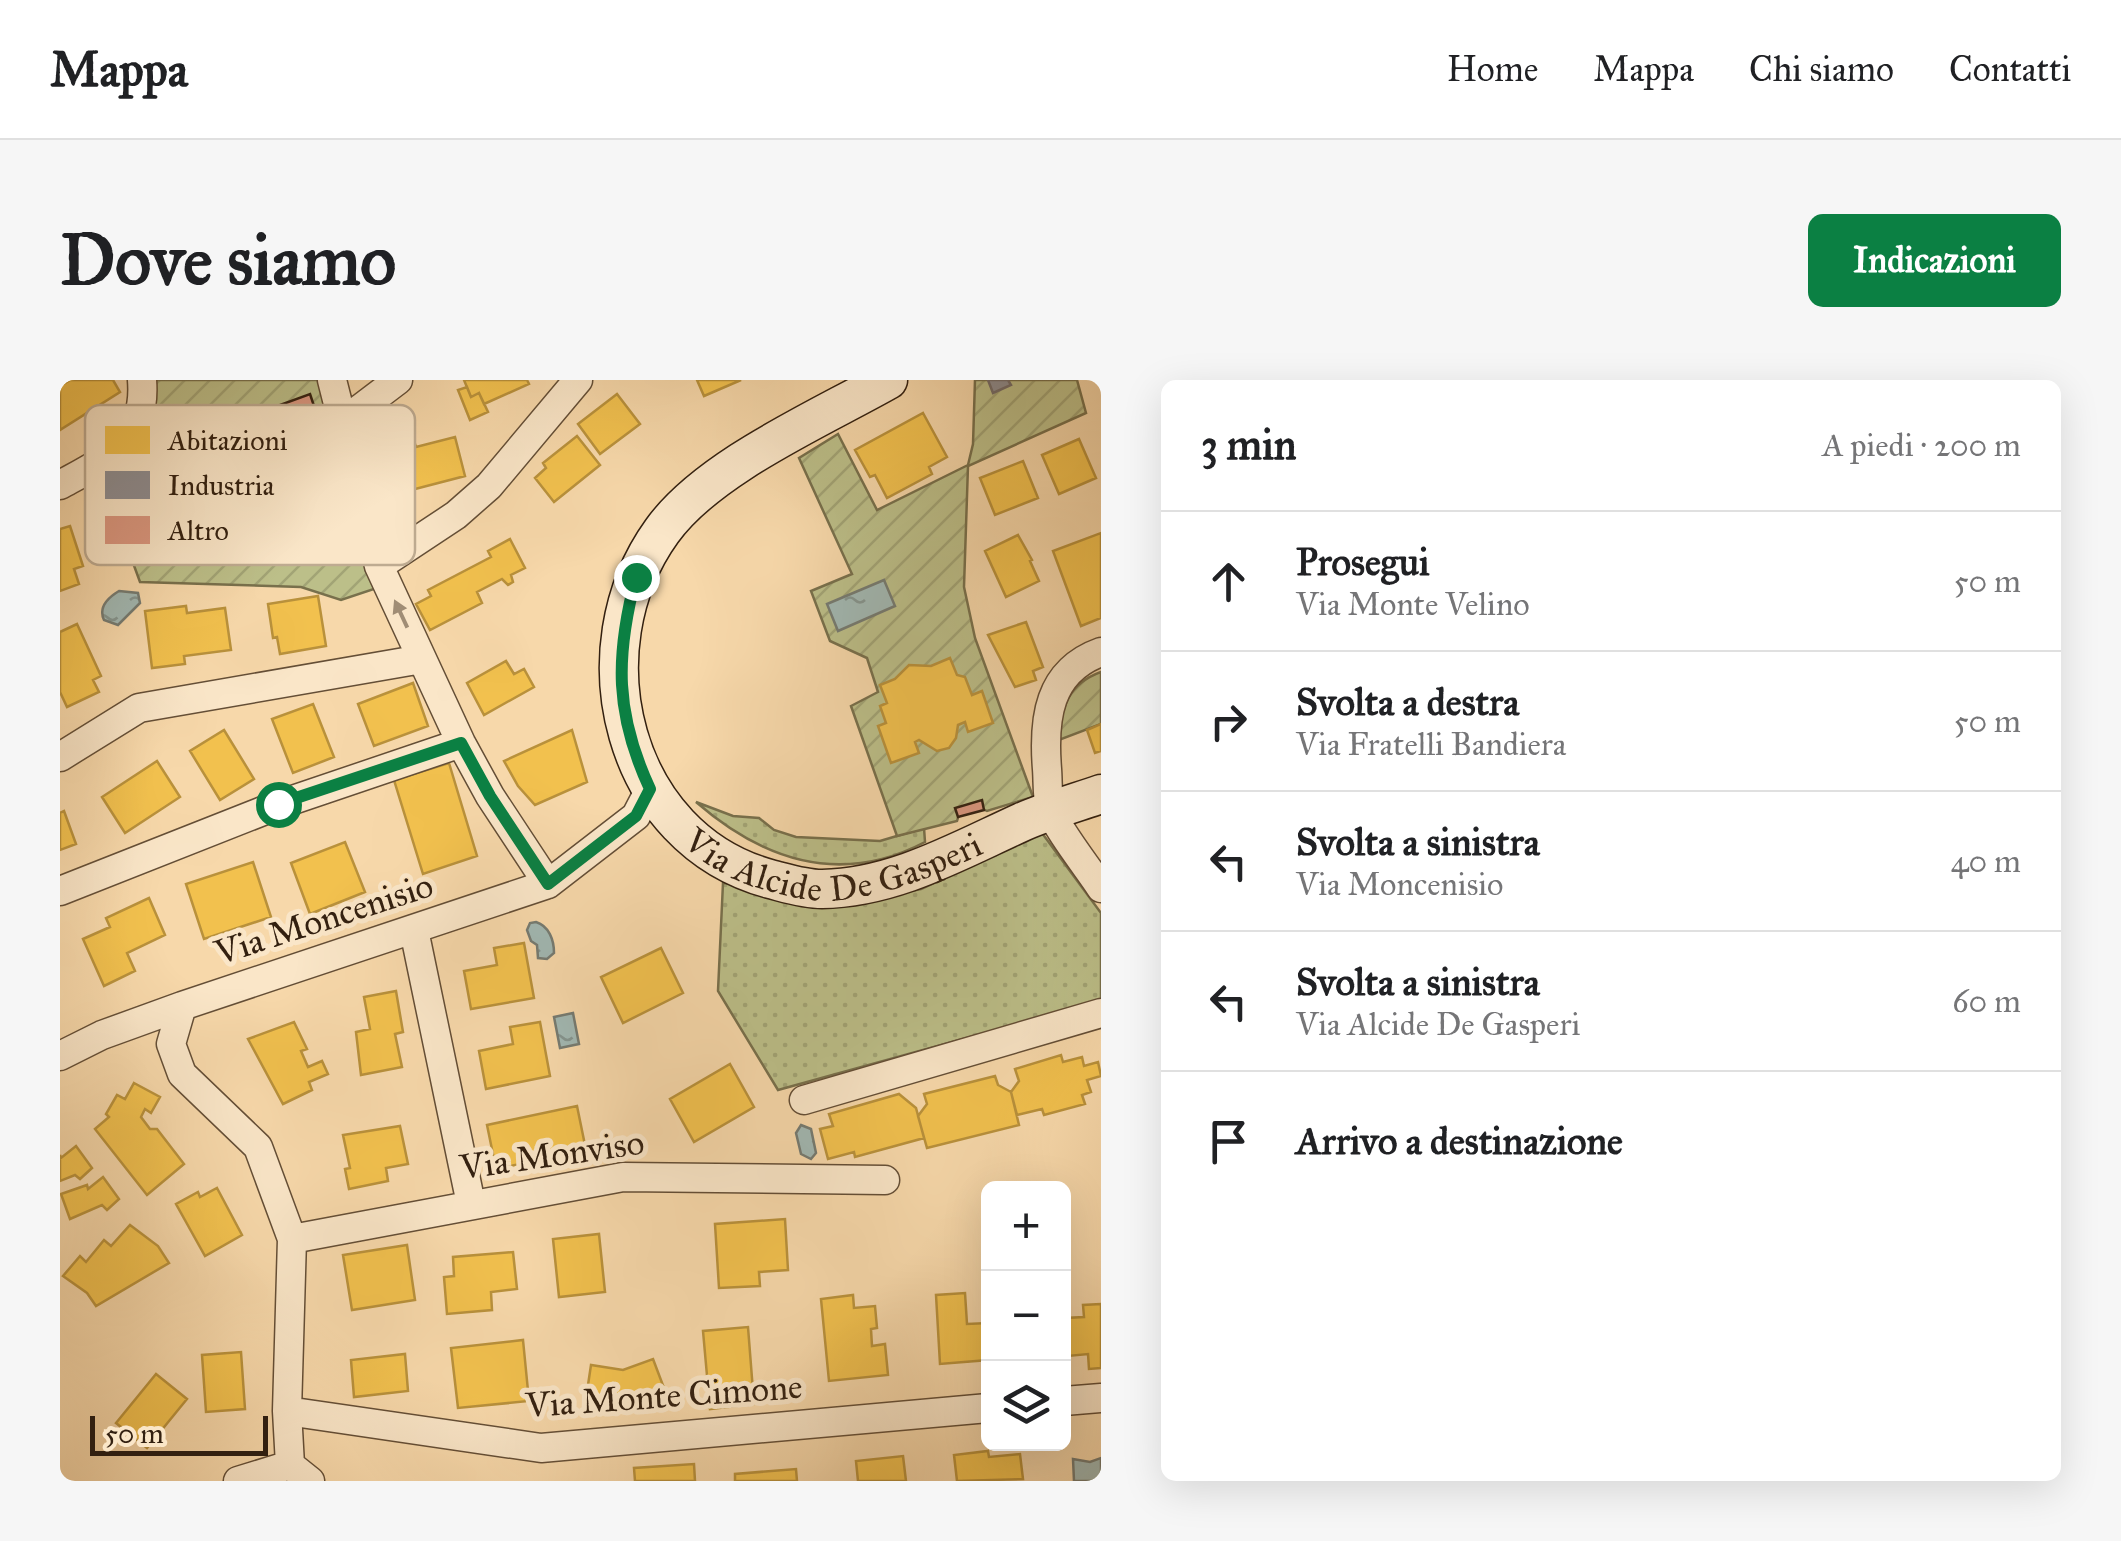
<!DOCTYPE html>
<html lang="it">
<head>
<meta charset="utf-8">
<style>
	body { margin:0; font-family:"IM FELL Great Primer",serif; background:#f6f6f6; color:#202124 }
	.controls { position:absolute; right:30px; bottom:30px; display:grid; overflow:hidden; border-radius:15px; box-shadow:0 10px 40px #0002 }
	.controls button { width:90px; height:90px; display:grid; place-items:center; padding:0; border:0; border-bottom:2px solid #e0e0e0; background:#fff; color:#202124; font:50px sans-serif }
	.scale { position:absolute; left:30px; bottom:25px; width:178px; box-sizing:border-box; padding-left:10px; border:5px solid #332010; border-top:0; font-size:28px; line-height:35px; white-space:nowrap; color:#332010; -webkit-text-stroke:8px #fae6c8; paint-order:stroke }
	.stop { position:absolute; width:30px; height:30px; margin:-22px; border:8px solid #0b8043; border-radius:50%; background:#fff }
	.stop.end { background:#0b8043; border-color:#fff; box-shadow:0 2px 10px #0008 }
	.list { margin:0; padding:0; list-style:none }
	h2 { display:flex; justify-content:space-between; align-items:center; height:130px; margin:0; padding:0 40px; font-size:42px }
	h2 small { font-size:32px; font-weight:400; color:#757577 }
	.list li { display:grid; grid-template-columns:65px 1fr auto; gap:30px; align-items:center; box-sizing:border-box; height:140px; padding:0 40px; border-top:2px solid #e0e0e0 }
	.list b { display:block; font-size:38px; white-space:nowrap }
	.list p { margin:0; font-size:32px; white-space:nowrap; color:#757577 }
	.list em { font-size:32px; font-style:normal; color:#757577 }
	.icon { flex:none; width:55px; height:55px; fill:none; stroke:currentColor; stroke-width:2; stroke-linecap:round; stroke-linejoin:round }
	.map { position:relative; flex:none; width:1041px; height:1101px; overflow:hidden; border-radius:15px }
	header { display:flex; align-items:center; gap:60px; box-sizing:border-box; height:140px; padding:0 50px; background:#fff; border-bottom:2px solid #e0e0e0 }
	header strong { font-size:48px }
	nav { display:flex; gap:55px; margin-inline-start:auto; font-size:35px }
	.intro { display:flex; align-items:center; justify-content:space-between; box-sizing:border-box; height:240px; padding:0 60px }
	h1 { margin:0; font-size:70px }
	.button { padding:25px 45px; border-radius:15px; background:#0b8043; color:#fff; font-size:35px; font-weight:700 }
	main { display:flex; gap:60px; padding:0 60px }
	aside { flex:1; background:#fff; border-radius:15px; box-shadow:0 10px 40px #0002 }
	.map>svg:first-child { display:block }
	.grass { fill:url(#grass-dots); stroke:#78704c; stroke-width:2.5 }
	.garden { fill:url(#garden-furrows); stroke:#78704c; stroke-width:2.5 }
	.water { fill:url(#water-ripples); stroke:#757b72; stroke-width:2.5 }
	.homes { fill:#f2c14e; stroke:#b9913b; stroke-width:2.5 }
	.industry { fill:#8d8d92; stroke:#726c6b; stroke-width:2.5 }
	.building { fill:#db9780; stroke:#332010; stroke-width:2.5 }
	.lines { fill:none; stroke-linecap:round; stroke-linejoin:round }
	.street-casing { stroke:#644e36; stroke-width:31 }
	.secondary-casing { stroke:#332010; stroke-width:41 }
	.street { stroke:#fae6c8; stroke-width:28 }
	.secondary { stroke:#fae6c8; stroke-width:38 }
	.oneway { fill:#a08d75 }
	.route { stroke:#0b8043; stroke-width:12 }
	.labels { text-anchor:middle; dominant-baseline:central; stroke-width:10; stroke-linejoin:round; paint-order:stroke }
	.street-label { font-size:35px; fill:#332010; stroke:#fae6c8 }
	.key { fill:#fae6c8; stroke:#beab91; stroke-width:2.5 }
	.key-label { font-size:28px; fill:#332010 }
</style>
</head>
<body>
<header>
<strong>Mappa</strong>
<nav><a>Home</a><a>Mappa</a><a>Chi siamo</a><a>Contatti</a></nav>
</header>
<div class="intro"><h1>Dove siamo</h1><a class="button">Indicazioni</a></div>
<main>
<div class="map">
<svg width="1041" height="1101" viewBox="0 0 1041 1101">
	<defs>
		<pattern id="grass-dots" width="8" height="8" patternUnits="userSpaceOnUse" patternTransform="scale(2.5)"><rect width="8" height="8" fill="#bcbf89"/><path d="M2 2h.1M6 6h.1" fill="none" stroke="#a2a475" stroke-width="1.8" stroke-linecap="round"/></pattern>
		<pattern id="garden-furrows" width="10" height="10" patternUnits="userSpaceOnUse" patternTransform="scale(2.5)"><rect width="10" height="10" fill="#bcbf89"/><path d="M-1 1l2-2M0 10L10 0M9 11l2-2" fill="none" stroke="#a2a475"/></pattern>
		<pattern id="water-ripples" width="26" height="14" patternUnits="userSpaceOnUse" patternTransform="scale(2.5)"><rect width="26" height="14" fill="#a1b8b3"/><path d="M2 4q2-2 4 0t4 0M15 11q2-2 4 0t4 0" fill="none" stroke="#849590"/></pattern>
	</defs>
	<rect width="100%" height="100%" fill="#f7d8aa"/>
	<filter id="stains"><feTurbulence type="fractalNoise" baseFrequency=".002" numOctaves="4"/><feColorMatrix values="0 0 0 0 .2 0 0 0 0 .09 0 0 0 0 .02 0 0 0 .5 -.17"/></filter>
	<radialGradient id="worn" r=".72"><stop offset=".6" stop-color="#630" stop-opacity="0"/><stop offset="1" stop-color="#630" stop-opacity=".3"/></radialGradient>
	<path class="grass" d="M 636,422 L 673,436 L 699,438 L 714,450 L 736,457 L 820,461 L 864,448 L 865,462 C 781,506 704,481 636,422 Z
		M 982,453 L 1041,533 L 1041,621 L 718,710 L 658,611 L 663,503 L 825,516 L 861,509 Z"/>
	<path class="garden" d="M 91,0 L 260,0 L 317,208 L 281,220 L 241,207 L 80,202 L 41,95 Z
		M 915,0 L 1017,0 L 1026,33 L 908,86 L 904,207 L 915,258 L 973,417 L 927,431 L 917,426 L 900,431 L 897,441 L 837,456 L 791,326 L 818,312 L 807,278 L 770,261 L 751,211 L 792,194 L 739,78 L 778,54 L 817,130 L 908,85 L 913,64 Z
		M 1041,292 L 1041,344 L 999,360 C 1001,327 1008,304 1041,292 Z"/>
	<path class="water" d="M 824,200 L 835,226 L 778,251 L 767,224 Z
		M 59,211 L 78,213 L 80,223 L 58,245 L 44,240 C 38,227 49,217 59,211 Z
		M 476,542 C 489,546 494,560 494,573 L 487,579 L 478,578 L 477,565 L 471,561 L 467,550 L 470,543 Z
		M 513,633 L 519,664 L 500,668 L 494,637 Z
		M 741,745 L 751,749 L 756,773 L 751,779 L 741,774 L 736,753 Z
		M 1041,1078 L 1041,1101 L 1014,1101 L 1013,1079 L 1030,1082 Z"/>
	<path class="homes" d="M 10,0 L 53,0 L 60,12 L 0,50 L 0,6 Z
		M 404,0 L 467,0 L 469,4 L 424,24 L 419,13 L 411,17 Z
		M 637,0 L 681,0 L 644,16 Z
		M 407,7 L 411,17 L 419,13 L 428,32 L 410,40 L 398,10 Z
		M 557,14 L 580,44 L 540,74 L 518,44 Z
		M 863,33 L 887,77 L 869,87 L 872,94 L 827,118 L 815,95 L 810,97 L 795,70 Z
		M 352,54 L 356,67 L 395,57 L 405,96 L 336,114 L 325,72 Z
		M 517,56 L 540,85 L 494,122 L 475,98 L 486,88 L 483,83 Z
		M 1019,59 L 1036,98 L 999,114 L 982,75 Z
		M 963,81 L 978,118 L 935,135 L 920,98 Z
		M 10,146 L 23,186 L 14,189 L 19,204 L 0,211 L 0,149 Z
		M 1041,153 L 1041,238 L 1021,246 L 993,171 Z
		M 958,155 L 972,180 L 970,181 L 979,201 L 946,217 L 925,171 Z
		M 450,159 L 465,188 L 451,195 L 453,202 L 448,205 L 442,199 L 417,212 L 422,223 L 370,250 L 356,224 L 371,216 L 368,210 L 431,177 L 428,171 Z
		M 258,216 L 266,266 L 220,274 L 217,257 L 213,258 L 208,224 Z
		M 126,226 L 127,233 L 165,228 L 171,270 L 124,276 L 125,284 L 92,288 L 85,231 Z
		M 966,242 L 983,287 L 973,291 L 976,300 L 955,307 L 928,255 Z
		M 17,244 L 41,296 L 33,300 L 39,312 L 7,327 L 0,312 L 0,252 Z
		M 890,278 L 897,295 L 905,297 L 912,315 L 922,311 L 933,343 L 908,352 L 905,342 L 898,345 L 896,358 L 889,368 L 877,371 L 859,360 L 855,362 L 859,373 L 831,383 L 818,346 L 826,343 L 820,326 L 827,323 L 820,305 L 835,299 L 849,285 L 871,286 Z
		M 446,281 L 454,294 L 464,289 L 474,307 L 424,335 L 407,303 Z
		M 353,303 L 368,346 L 314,366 L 298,324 Z
		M 253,324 L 274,377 L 233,393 L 212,339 Z
		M 1041,344 L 1041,371 L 1035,373 L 1027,350 Z
		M 164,350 L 194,399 L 160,420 L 130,371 Z
		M 512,350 L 527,402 L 475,425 L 458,406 L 444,381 Z
		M 97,381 L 120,417 L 65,453 L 42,417 Z
		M 389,383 L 417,476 L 363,494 L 334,400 Z
		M 4,431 L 16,464 L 0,470 L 0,433 Z
		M 285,462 L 305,512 L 250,534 L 231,483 Z
		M 193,482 L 211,537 L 144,559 L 126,504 Z
		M 89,518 L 105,555 L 67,573 L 75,591 L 44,606 L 23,559 L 50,547 L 46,538 Z
		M 464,563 L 474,618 L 411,629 L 404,591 L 437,585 L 434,568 Z
		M 601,568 L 623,613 L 563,643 L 541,597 Z
		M 336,611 L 343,652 L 335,654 L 342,687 L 301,695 L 296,652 L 310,649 L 304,617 Z
		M 234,642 L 247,669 L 241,671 L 248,687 L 262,681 L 268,694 L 249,702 L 252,710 L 223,724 L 188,659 Z
		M 480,642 L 490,696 L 426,709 L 419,671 L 453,664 L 450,647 Z
		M 1001,675 L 1003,682 L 1022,677 L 1024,686 L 1038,682 L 1041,696 L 1027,700 L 1031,712 L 1022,715 L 1025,724 L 984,735 L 982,729 L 957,735 L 951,712 L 959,701 L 955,689 Z
		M 670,684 L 694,727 L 634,762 L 610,719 Z
		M 935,696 L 938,705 L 951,712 L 959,745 L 867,768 L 858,736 L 867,724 L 864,714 Z
		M 74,703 L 100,717 L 91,733 L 85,729 L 81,737 L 90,749 L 97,749 L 124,784 L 87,815 L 35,749 L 49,737 L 46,734 L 57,715 L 65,719 Z
		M 839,714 L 856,728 L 864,758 L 795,777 L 794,772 L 768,779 L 760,749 L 773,746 L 769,734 Z
		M 517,726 L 526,770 L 436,789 L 427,745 Z
		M 340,746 L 348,784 L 326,788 L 328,801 L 289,809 L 285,789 L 290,788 L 283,755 Z
		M 16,766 L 32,788 L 20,799 L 15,795 L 0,801 L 0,775 L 1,778 Z
		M 43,797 L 59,819 L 47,830 L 42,825 L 10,839 L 1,814 L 27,805 L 28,809 Z
		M 157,808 L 182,855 L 145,876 L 116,824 L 138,812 L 140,817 Z
		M 725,839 L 728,890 L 699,892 L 700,906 L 659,908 L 655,844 Z
		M 70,845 L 98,866 L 109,883 L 36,926 L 27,913 L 3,896 L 20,876 L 26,882 L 44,860 L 51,866 Z
		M 539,854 L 545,912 L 499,917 L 493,859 Z
		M 347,865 L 355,920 L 292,930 L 283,875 Z
		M 453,872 L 457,909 L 431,912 L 432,930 L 387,934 L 384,897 L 394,896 L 393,877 Z
		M 905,913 L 907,944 L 928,943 L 928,980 L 880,984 L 876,915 Z
		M 793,915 L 794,928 L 815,926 L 817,948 L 811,949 L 812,966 L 825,964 L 828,995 L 769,1001 L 761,919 Z
		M 1041,924 L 1041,988 L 1029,989 L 1028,974 L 1008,976 L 1005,938 L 1024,937 L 1023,925 Z
		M 688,947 L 694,1024 L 650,1029 L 643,951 Z
		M 463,960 L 469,1021 L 398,1028 L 391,968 Z
		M 181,972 L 185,1029 L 146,1032 L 142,975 Z
		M 345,974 L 348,1011 L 294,1017 L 291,980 Z
		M 593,979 L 607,1016 L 567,1031 L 525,1025 L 531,985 L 563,990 Z
		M 96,994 L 127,1019 L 87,1068 L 56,1043 Z
		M 928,1071 L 929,1077 L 960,1074 L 963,1099 L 897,1101 L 894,1075 Z
		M 843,1076 L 846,1101 L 798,1101 L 796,1081 Z
		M 634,1084 L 635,1101 L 575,1101 L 574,1088 Z
		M 736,1089 L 737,1101 L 675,1101 L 675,1094 Z"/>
	<path class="industry" d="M 928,0 L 948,0 L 951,5 L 933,13 Z"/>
	<path class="building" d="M 250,14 L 256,32 L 227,43 L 220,25 Z
		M 922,420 L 924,430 L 898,437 L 895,428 Z"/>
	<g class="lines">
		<g class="street-casing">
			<path id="street" d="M 272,0 L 319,186 L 401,363 L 430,416 L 488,504
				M 284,41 L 338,0
				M 0,105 C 47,79 87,62 82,0
				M 319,186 L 396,135 L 429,106 L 518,0
				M 1041,272 C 988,291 983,339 987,389 C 988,401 987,416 990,428 C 995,447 1029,489 1041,508
				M 0,377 L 79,328 L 362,279
				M 0,511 L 218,425 L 401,363
				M 354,550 L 411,824
				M 122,626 L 111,664 L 122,694 L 198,767 L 232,859 L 227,1031 L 230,1085 L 250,1101
				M 0,676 L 42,655 L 122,626 L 488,504 L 576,436 L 590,409
				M 744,720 L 1041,633
				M 232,859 L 563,797 L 825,800
				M 1004,1021 L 1041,1018
				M 227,1031 L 481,1068 L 928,1028
				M 178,1101 L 230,1085"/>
		</g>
		<g class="secondary-casing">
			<g id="secondary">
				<path id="s1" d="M 828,0 C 759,39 648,87 602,151 C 516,270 562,459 710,499 C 726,503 744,509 762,509 C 834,508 898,471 962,442 C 987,431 1015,423 1041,414"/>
			</g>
		</g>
		<use href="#street" class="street"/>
		<use href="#secondary" class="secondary"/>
	</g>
	<defs><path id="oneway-solid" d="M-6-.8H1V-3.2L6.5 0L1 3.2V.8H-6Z" transform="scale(2.5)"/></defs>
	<use class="oneway" href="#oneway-solid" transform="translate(341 234) rotate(-115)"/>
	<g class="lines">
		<path class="route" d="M 218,424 L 401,363 L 430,416 L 488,504 L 576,436 L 590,409 C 555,334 555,277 576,197"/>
	</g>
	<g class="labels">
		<g class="street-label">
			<text stroke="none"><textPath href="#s1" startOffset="762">Via Alcide De Gasperi</textPath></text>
			<text transform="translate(264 539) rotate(-18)">Via Moncenisio</text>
			<text transform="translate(492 775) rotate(-8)">Via Monviso</text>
			<text transform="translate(604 1016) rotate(-4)">Via Monte Cimone</text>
		</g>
	</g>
	<rect x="25" y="25" width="330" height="160" rx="15" class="key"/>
	<rect x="45" y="46" width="45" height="28" fill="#f2c14e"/>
	<rect x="45" y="91" width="45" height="28" fill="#8d8d92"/>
	<rect x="45" y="136" width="45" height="28" fill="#db9780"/>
	<g class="key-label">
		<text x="108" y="70">Abitazioni</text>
		<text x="108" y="115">Industria</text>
		<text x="108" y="160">Altro</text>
	</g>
	<rect width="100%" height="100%" filter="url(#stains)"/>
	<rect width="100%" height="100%" fill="url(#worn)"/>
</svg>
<div class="controls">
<button>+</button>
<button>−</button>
<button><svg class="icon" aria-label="layers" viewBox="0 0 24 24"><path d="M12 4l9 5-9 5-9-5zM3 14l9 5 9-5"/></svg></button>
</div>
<div class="scale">50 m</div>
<div class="stop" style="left:218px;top:424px"></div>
<div class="stop end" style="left:576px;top:197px"></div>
</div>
<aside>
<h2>3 min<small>A piedi · 200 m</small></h2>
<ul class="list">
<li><svg class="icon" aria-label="ahead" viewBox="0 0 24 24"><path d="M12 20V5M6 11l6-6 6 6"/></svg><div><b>Prosegui</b><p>Via Monte Velino</p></div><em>50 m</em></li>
<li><svg class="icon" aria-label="right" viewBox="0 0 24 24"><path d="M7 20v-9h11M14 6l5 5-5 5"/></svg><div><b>Svolta a destra</b><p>Via Fratelli Bandiera</p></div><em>50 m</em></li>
<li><svg class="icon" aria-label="left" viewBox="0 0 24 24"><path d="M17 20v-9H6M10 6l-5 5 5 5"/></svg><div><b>Svolta a sinistra</b><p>Via Moncenisio</p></div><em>40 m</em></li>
<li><svg class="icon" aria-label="left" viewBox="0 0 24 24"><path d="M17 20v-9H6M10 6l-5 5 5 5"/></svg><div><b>Svolta a sinistra</b><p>Via Alcide De Gasperi</p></div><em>60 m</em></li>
<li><svg class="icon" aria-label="arrive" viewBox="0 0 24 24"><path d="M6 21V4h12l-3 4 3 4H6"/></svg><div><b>Arrivo a destinazione</b></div></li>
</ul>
</aside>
</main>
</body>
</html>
